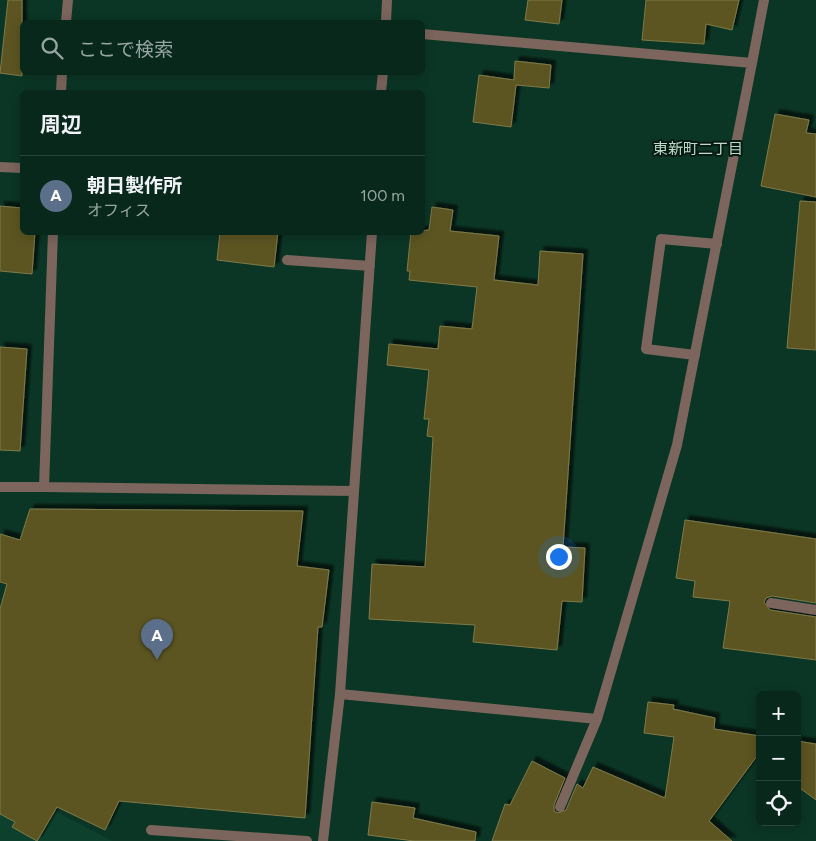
<!DOCTYPE html>
<html lang="ja">
<head>
<meta charset="utf-8">
<style>
	body { margin:0; font-family:Figtree,"Noto Sans JP",sans-serif; background:#163429; color:#f1f3f6 }
	.controls { position:absolute; right:15px; bottom:15px; display:grid; overflow:hidden; border-radius:8px; box-shadow:0 2px 12px #0003 }
	.controls button { width:45px; height:45px; display:grid; place-items:center; padding:0; border:0; border-bottom:1px solid #29443b; background:#08281c; color:#f1f3f6; font:25px sans-serif }
	.you { position:absolute; left:558px; top:556px; width:18px; height:18px; margin:-12px; border:4px solid #fff; border-radius:50%; background:#1a73e8; box-shadow:0 0 0 8px #1a73e833 }
	.badge { display:grid; place-items:center; width:32px; height:32px; border-radius:50%; background:#8c9099; color:#fff; font-size:16px; font-weight:700 }
	.pin { position:absolute; translate:-50% -41px; filter:drop-shadow(0 1px 2px #0008) }
	.pin::after { content:''; position:absolute; top:26px; width:18px; height:15px; background:inherit; clip-path:polygon(0 0,100% 0,50% 100%) }
	.list { margin:0; padding:0; list-style:none }
	h2 { display:flex; justify-content:space-between; align-items:center; height:65px; margin:0; padding:0 20px; font-size:21px }
	h2 small { font-size:16px; font-weight:400; color:#98a6a3 }
	.list li { display:grid; grid-template-columns:32px 1fr auto; gap:15px; align-items:center; box-sizing:border-box; height:80px; padding:0 20px; border-top:1px solid #29443b }
	.list b { display:block; font-size:19px; white-space:nowrap }
	.list p { margin:0; font-size:16px; white-space:nowrap; color:#98a6a3 }
	.list em { font-size:16px; font-style:normal; color:#98a6a3 }
	.icon { flex:none; width:28px; height:28px; fill:none; stroke:currentColor; stroke-width:2; stroke-linecap:round; stroke-linejoin:round }
	.map { position:relative; flex:none; width:816px; height:841px; overflow:hidden }
	.search { position:absolute; background:#08281c; box-shadow:0 2px 12px #0003; left:20px; top:20px; width:405px; height:55px; display:flex; align-items:center; gap:12px; box-sizing:border-box; padding:0 18px; border-radius:8px; color:#98a6a3; font-size:19px }
	.panel { position:absolute; background:#08281c; box-shadow:0 2px 12px #0003; left:20px; top:90px; width:405px; height:145px; border-radius:8px }
	.map>svg:first-child { display:block }
	.built { fill:#0e412d }
	.building { fill:#5b5524; stroke:#7f7a48; filter:url(#shadow) }
	.lines { fill:none; stroke-linecap:round; stroke-linejoin:round }
	.lane { stroke:#7b655d; stroke-width:10 }
	.street { stroke:#7b655d; stroke-width:10 }
	.labels { text-anchor:middle; dominant-baseline:central; stroke-width:4; stroke-linejoin:round; paint-order:stroke }
	.neighbourhood-label { font-size:15px; fill:#bed9cb; stroke:#051b11 }
</style>
</head>
<body>
<div class="map">
<svg width="816" height="841" viewBox="0 0 816 841">
	<defs>
		<filter id="shadow"><feDropShadow dx="4.5" dy="-4.5" stdDeviation="1" flood-color="#0009"/></filter>
	</defs>
	<rect width="100%" height="100%" fill="#0b3625"/>
	<path class="built" d="M 0,782 L 112,841 L 0,841 Z"/>
	<path class="building" d="M 8,0 L 22,0 L 22,76 L 0,73 Z
		M 528,0 L 562,0 L 559,24 L 525,20 Z
		M 646,0 L 739,0 L 732,30 L 706,24 L 704,44 L 642,40 Z
		M 515,61 L 551,65 L 549,88 L 516,85 L 511,127 L 473,122 L 479,75 L 514,80 Z
		M 775,114 L 809,120 L 806,133 L 816,134 L 816,197 L 761,186 Z
		M 800,201 L 816,202 L 816,350 L 787,348 Z
		M 0,206 L 22,208 L 22,232 L 35,232 L 32,274 L 0,271 Z
		M 432,207 L 453,210 L 450,231 L 499,236 L 494,280 L 538,285 L 540,251 L 583,254 L 563,547 L 585,548 L 582,602 L 562,601 L 557,650 L 473,642 L 475,625 L 369,619 L 372,564 L 425,567 L 433,437 L 427,436 L 429,419 L 424,419 L 429,370 L 387,365 L 389,344 L 438,349 L 440,326 L 472,329 L 477,287 L 409,280 L 410,271 L 407,271 L 411,232 L 429,230 Z
		M 220,232 L 278,232 L 274,267 L 217,260 Z
		M 0,347 L 27,349 L 20,451 L 0,450 Z
		M 30,509 L 303,511 L 297,566 L 329,570 L 322,627 L 318,627 L 305,818 L 119,801 L 105,830 L 57,807 L 37,841 L 12,827 L 15,822 L 0,814 L 0,609 L 7,584 L 0,582 L 0,534 L 20,540 Z
		M 685,520 L 816,539 L 816,603 L 772,596 L 766,598 L 764,602 L 770,610 L 816,617 L 816,660 L 723,648 L 730,601 L 693,597 L 695,581 L 676,578 Z
		M 648,702 L 674,705 L 673,709 L 715,718 L 714,729 L 760,736 L 760,758 L 757,756 L 709,821 L 732,841 L 492,841 L 505,804 L 510,805 L 532,761 L 565,778 L 554,805 L 554,811 L 558,813 L 566,810 L 577,784 L 583,788 L 593,767 L 665,798 L 674,737 L 644,733 Z
		M 797,741 L 816,744 L 816,800 L 797,786 Z
		M 372,802 L 415,808 L 413,818 L 476,832 L 475,841 L 414,841 L 368,835 Z"/>
	<g class="lines">
		<path class="lane" d="M 695,355 L 646,349 L 661,239 L 717,244
			M 151,830 L 307,841"/>
		<path class="street" d="M 66,22 L 68,0
			M 386,22 L 387,0
			M 422,34 L 752,63 L 764,0
			M 61,92 L 62,72
			M 381,92 L 383,72
			M 0,167 L 22,168
			M 53,232 L 44,487 L 354,491
			M 287,260 L 370,266
			M 0,487 L 44,487
			M 771,603 L 816,610
			M 340,694 L 597,719 L 677,445 L 752,63
			M 560,807 L 597,719
			M 323,841 L 340,694 L 372,232"/>
	</g>
	<g class="labels">
		<g class="neighbourhood-label">
			<text x="698" y="149">東新町二丁目</text>
		</g>
	</g>
</svg>
<div class="controls">
<button>+</button>
<button>−</button>
<button><svg class="icon" aria-label="locate" viewBox="0 0 24 24"><circle cx="12" cy="12" r="6"/><path d="M12 2v4M12 18v4M2 12h4M18 12h4"/></svg></button>
</div>
<div class="you"></div>
<div class="pin badge" style="left:157px;top:660px;background:#5c6f8a">A</div>
<div class="search"><svg class="icon" aria-label="search" viewBox="0 0 24 24"><circle cx="10" cy="10" r="6"/><path d="M15 15l6 6"/></svg>ここで検索</div>
<section class="panel">
<h2>周辺<small></small></h2>
<ul class="list">
<li><span class="badge" style="background:#5c6f8a">A</span><div><b>朝日製作所</b><p>オフィス</p></div><em>100 m</em></li>
</ul>
</section>
</div>
</body>
</html>
